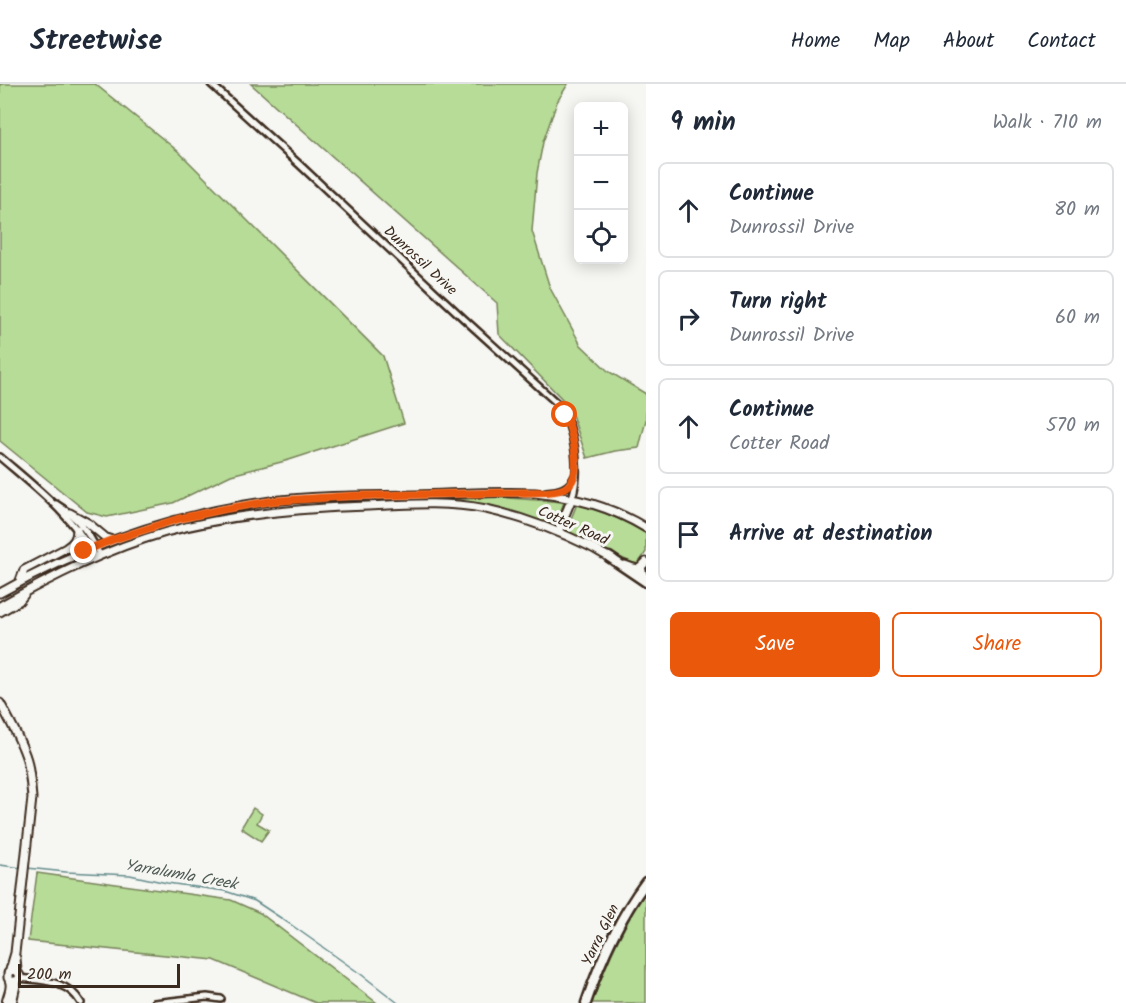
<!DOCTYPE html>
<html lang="en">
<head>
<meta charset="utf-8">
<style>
	body { margin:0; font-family:Kalam,sans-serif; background:#f6f6f7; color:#1f2937 }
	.controls { position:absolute; right:18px; top:18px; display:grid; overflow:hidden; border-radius:9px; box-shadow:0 3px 15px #0003 }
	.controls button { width:54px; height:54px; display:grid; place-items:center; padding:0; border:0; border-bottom:2px solid #e0e1e3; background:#fff; color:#1f2937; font:30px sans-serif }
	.scale { position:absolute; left:18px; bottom:15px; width:162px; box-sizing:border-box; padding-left:6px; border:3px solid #3b2a1e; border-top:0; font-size:16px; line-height:21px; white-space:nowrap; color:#3b2a1e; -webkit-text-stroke:4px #f6f6f2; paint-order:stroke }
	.stop { position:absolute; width:18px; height:18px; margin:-14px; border:4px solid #ea580c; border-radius:50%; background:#fff }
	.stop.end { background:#ea580c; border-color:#fff; box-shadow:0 2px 6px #0008 }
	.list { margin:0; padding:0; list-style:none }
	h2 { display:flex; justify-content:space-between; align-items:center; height:78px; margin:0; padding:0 24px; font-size:26px }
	h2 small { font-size:20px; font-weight:400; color:#747a83 }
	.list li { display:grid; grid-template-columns:39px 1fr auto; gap:18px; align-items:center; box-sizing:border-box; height:96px; margin:0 12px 12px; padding:0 12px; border:2px solid #e0e1e3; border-radius:9px }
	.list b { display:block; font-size:22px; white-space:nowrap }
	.list p { margin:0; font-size:20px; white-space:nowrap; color:#747a83 }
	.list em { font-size:20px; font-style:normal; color:#747a83 }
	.actions { display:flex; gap:12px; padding:18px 24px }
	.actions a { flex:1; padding:14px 0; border:2px solid #ea580c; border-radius:9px; text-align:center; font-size:21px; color:#ea580c }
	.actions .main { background:#ea580c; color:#fff }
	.icon { flex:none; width:33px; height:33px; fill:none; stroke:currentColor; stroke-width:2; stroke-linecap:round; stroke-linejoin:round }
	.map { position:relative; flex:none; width:646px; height:919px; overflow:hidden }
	header { display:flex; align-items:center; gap:36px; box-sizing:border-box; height:84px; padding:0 30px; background:#fff; border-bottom:2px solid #e0e1e3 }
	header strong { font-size:28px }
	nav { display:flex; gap:33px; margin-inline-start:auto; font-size:21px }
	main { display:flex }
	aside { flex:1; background:#fff }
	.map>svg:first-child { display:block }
	.green { fill:#b6dc97; stroke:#78835a; stroke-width:1.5 }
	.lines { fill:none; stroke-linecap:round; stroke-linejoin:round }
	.stream { stroke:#638c8c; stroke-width:1.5 }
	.minor-casing { stroke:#3b2a1e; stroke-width:10 }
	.major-casing { stroke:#3b2a1e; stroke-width:11 }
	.highway-casing { stroke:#3b2a1e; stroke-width:13 }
	.minor { stroke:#f6f6f2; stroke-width:5 }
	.major { stroke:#f6f6f2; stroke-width:7 }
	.highway { stroke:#f6f6f2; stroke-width:8 }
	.route { stroke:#ea580c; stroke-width:8 }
	.labels { text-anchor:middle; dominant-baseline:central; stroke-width:6; stroke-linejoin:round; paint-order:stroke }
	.street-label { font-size:15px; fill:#3b2a1e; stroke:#f6f6f2 }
	.water-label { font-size:16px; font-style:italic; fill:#4f5b55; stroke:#f6f6f2 }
</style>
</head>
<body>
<header>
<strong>Streetwise</strong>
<nav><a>Home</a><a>Map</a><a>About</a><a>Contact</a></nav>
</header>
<main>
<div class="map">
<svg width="646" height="919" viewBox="0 0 646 919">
	<rect width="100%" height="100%" fill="#f6f6f2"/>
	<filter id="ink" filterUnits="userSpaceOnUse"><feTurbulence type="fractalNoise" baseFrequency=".0167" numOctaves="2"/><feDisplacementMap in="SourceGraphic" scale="12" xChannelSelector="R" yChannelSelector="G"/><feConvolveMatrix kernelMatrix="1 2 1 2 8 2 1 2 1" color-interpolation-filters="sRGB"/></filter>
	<g filter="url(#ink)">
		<path class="green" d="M 0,0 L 95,0 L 179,68 L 383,272 L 404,339 L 289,376 L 231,391 L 173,419 L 107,433 L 87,428 L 0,357 Z
			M 251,0 L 568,0 L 557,18 L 543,58 L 537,89 L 532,147 L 550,204 L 581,261 L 608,287 L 646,310 L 646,336 L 639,364 L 615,367 L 587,374 L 569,322 L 499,250 L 497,219 Z
			M 495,413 L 564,418 L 555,443 L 504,425 L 437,417 Z
			M 577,420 C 601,427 625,436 646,450 L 646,468 L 638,480 L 630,478 L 566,447 Z
			M 253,724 L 262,730 L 257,739 L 269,746 L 261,757 L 241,744 Z
			M 37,789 L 231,816 L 260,829 L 377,919 L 316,919 L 214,876 L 28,857 Z
			M 646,808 L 646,919 L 592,919 C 606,880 622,842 646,808 Z"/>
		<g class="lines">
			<path class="stream" d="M 0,781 L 22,784
				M 27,784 L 66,788 L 130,791 L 167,799 L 225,807 L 255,817 L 290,840 L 362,891 L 398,919"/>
			<g class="minor-casing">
				<path id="minor" d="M 211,0 L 300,81 L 463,234 L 559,321 C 575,345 581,386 572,414
					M 0,373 C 35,403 73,432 95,473
					M 546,408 C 559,407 569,405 575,392
					M 56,420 C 79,434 88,448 100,471
					M 19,894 C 43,897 68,896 81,919
					M 154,919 L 207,913 L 221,915"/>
			</g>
			<g class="major-casing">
				<path id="major" d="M 70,429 L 88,439 L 106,454 L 112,456
					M 558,448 L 572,414
					M 625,481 L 633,484 L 639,485 L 646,478
					M 20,497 L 24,486 L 66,464 C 74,459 77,454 77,445
					M 0,509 C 84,461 175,430 271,417 C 319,411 368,412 417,411 C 456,410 496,407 535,409 C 577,414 610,422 646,444
					M 0,522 C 53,492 107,465 166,448 C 232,430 300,424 368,422 C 408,420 447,417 486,425 C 522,433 556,446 589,462 C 597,466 604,471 613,475
					M 0,528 L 19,517 L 24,511
					M 0,619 C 10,637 21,656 27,676 C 30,689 31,702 32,714 L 15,869 L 10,886
					M 16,874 L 17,887 L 20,892 L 17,897 L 11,897 L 8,894 L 8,889 L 12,886 L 17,887
					M 6,919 C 7,911 13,904 9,896
					M 12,919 L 17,897"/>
			</g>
			<g class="highway-casing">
				<path id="highway" d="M 609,473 L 646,498
					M 641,485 L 643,492 L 646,495
					M 586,919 C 600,877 619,834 646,798"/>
			</g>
			<use href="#minor" class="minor"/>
			<use href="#major" class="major"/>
			<use href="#highway" class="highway"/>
		</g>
	</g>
	<g class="lines" filter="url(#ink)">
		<path class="route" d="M 84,467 L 112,456 L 178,435 L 225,425 L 272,417 L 352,412 L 547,408 C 555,407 563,407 569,401 C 583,387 572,347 565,331"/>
	</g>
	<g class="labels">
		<g class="street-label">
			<text transform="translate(420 177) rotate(43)">Dunrossil Drive</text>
			<text transform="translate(573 442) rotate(24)">Cotter Road</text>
			<text transform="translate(601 851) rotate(-64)">Yarra Glen</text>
		</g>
		<g class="water-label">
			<text transform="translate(181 791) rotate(10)">Yarralumla Creek</text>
		</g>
	</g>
</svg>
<div class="controls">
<button>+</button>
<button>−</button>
<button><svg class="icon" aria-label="locate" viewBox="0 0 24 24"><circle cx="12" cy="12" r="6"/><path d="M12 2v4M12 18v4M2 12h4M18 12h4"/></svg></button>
</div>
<div class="scale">200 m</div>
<div class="stop" style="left:565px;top:331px"></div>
<div class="stop end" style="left:84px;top:467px"></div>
</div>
<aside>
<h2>9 min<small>Walk · 710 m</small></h2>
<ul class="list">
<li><svg class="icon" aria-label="ahead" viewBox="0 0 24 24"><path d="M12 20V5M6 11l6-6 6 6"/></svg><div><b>Continue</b><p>Dunrossil Drive</p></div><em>80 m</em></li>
<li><svg class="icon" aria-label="right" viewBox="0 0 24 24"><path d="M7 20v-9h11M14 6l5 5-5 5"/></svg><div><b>Turn right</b><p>Dunrossil Drive</p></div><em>60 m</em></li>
<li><svg class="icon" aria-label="ahead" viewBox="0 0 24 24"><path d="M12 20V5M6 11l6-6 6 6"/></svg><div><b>Continue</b><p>Cotter Road</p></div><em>570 m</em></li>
<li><svg class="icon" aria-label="arrive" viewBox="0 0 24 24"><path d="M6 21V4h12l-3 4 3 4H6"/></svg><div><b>Arrive at destination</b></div></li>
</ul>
<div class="actions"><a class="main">Save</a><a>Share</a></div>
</aside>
</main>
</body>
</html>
